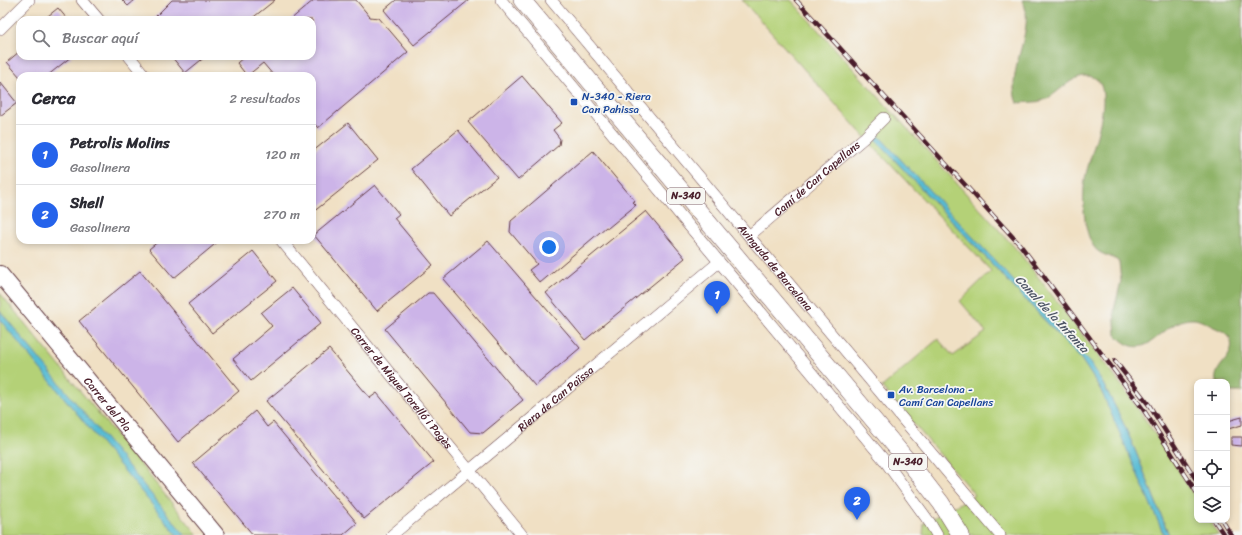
<!DOCTYPE html>
<html lang="es">
<head>
<meta charset="utf-8">
<style>
	body { margin:0; font-family:Sriracha,sans-serif; background:#f7f7f7; color:#2b2b33 }
	.controls { position:absolute; right:12px; bottom:12px; display:grid; overflow:hidden; border-radius:8px; box-shadow:0 2px 6px #0003 }
	.controls button { width:36px; height:36px; display:grid; place-items:center; padding:0; border:0; border-bottom:1px solid #e1e1e2; background:#fff; color:#2b2b33; font:20px sans-serif }
	.you { position:absolute; left:549px; top:247px; width:14px; height:14px; margin:-10px; border:3px solid #fff; border-radius:50%; background:#1a73e8; box-shadow:0 0 0 6px #1a73e833 }
	.badge { display:grid; place-items:center; width:26px; height:26px; border-radius:50%; background:#2563eb; color:#fff; font-size:13px; font-weight:700 }
	.pin { position:absolute; translate:-50% -33px; filter:drop-shadow(0 1px 2px #0008) }
	.pin::after { content:''; position:absolute; top:21px; width:14px; height:12px; background:inherit; clip-path:polygon(0 0,100% 0,50% 100%) }
	.list { margin:0; padding:0; list-style:none }
	h2 { display:flex; justify-content:space-between; align-items:center; height:52px; margin:0; padding:0 16px; font-size:17px }
	h2 small { font-size:13px; font-weight:400; color:#7c7c81 }
	.list li { display:grid; grid-template-columns:26px 1fr auto; gap:12px; align-items:center; box-sizing:border-box; height:60px; padding:0 16px; border-top:1px solid #e1e1e2 }
	.list b { display:block; font-size:15px; white-space:nowrap }
	.list p { margin:0; font-size:13px; white-space:nowrap; color:#7c7c81 }
	.list em { font-size:13px; font-style:normal; color:#7c7c81 }
	.icon { flex:none; width:22px; height:22px; fill:none; stroke:currentColor; stroke-width:2; stroke-linecap:round; stroke-linejoin:round }
	.map { position:relative; flex:none; width:1242px; height:535px; overflow:hidden }
	.search { position:absolute; background:#fff; box-shadow:0 2px 6px #0003; left:16px; top:16px; width:300px; height:44px; display:flex; align-items:center; gap:10px; box-sizing:border-box; padding:0 14px; border-radius:12px; color:#7c7c81; font-size:15px }
	.panel { position:absolute; background:#fff; box-shadow:0 2px 6px #0003; left:16px; top:72px; width:300px; height:172px; border-radius:12px }
	.map>svg:first-child { display:block }
	.green { fill:#b4d177; stroke:#7f7851 }
	.forest { fill:#8fb368; stroke:#6c694a }
	.water { fill:#56bcd4; stroke:#506e80 }
	.building { fill:#ccb4e8 }
	.lines { fill:none; stroke-linecap:round; stroke-linejoin:round }
	.minor-casing { stroke:#633c42; stroke-width:12 }
	.secondary-casing { stroke:#633c42; stroke-width:18 }
	.primary-casing { stroke:#633c42; stroke-width:18 }
	.minor { stroke:#fff; stroke-width:11 }
	.secondary { stroke:#fff; stroke-width:16 }
	.primary { stroke:#fff; stroke-width:17 }
	.rail-casing { stroke:#4a1f2b; stroke-width:4.5 }
	.rail { stroke:#f6f6f2; stroke-width:3; stroke-dasharray:9; stroke-linecap:butt }
	.transit-dot { fill:#1a4fb4; stroke:#f6f6f2; stroke-width:1.5 }
	.labels { text-anchor:middle; dominant-baseline:central; stroke-width:3.5; stroke-linejoin:round; paint-order:stroke }
	.shield { fill:#f6f6f2; stroke:#7e6067; stroke-width:1 }
	.shield-label { font-size:10px; font-weight:bold; fill:#4a1f2b }
	.transit-label { font-size:11px; fill:#164399; stroke:#f6f6f2; text-anchor:start }
	.street-label { font-size:11px; fill:#4a1f2b; stroke:#f6f6f2 }
	.water-label { font-size:12px; font-style:italic; fill:#4e5666; stroke:#f6f6f2 }
</style>
</head>
<body>
<div class="map">
<svg width="1242" height="535" viewBox="0 0 1242 535">
	<rect width="100%" height="100%" fill="#f6f6f2"/>
	<filter id="ink" filterUnits="userSpaceOnUse"><feTurbulence type="fractalNoise" baseFrequency=".025" numOctaves="2"/><feDisplacementMap in="SourceGraphic" scale="8" xChannelSelector="R" yChannelSelector="G"/><feConvolveMatrix kernelMatrix="1 2 1 2 8 2 1 2 1" color-interpolation-filters="sRGB"/></filter>
	<filter id="wash" filterUnits="userSpaceOnUse"><feTurbulence type="fractalNoise" baseFrequency=".012" numOctaves="4" result="noise"/><feDisplacementMap in="SourceGraphic" scale="16" xChannelSelector="R" yChannelSelector="G"/><feGaussianBlur stdDeviation="0.9" result="paint"/><feColorMatrix in="noise" values="0 0 0 0 0 0 0 0 0 0 0 0 0 0 0 0 0 1.4 0 .05"/><feComposite in="paint" operator="in"/></filter>
	<g filter="url(#wash)">
		<rect width="100%" height="100%" fill="#f0e0c4"/>
		<path class="green" d="M 742,0 L 791,0 L 1018,251 L 1122,386 L 1162,444 L 1197,500 L 1197,520 L 1209,520 L 1219,535 L 1169,535 C 1145,477 1125,415 1090,363 L 878,136 L 875,139 L 1081,359 C 1118,411 1139,476 1164,535 L 923,535 L 924,523 L 975,495 L 882,387 L 938,339 L 953,356 L 986,332 L 960,301 L 991,271 L 870,143 Z
			M 0,293 L 198,535 L 0,535 Z"/>
		<path class="forest" d="M 1022,0 L 1242,0 L 1242,392 L 1227,392 L 1227,382 L 1216,382 C 1213,365 1235,359 1231,341 C 1229,333 1222,331 1216,328 C 1209,325 1200,319 1193,319 C 1161,318 1148,369 1116,335 L 1114,310 L 1121,281 L 1119,262 C 1112,255 1100,256 1094,247 C 1083,232 1082,196 1085,179 C 1087,161 1124,76 1086,76 C 1070,76 1056,96 1044,100 C 1037,103 1026,102 1017,103 C 1004,72 1038,27 1022,0 Z"/>
		<path class="water" d="M 878,135 L 1090,363 C 1125,415 1145,477 1169,535 L 1164,535 L 1100,388 L 1081,359 L 875,139 Z
			M 0,311 L 185,535 L 177,535 L 0,320 Z"/>
		<g id="blocks">
			<path class="building" d="M 122,0 L 135,0 L 128,6 Z
				M 172,0 L 275,0 L 250,20 L 152,20 Z
				M 314,0 L 356,0 L 370,17 L 379,18 L 408,52 L 318,128 L 312,121 L 312,76 L 274,76 L 263,63 L 247,76 L 237,63 L 245,56 L 312,56 L 312,20 L 290,20 Z
				M 396,0 L 469,0 L 414,45 L 384,10 Z
				M 58,8 L 68,20 L 43,20 Z
				M 20,51 L 20,56 L 72,56 L 47,76 L 20,77 L 7,62 Z
				M 171,56 L 206,56 L 185,73 Z
				M 522,76 L 562,123 L 553,130 L 560,139 L 559,145 L 518,180 L 468,122 Z
				M 0,82 L 17,103 L 0,116 Z
				M 348,123 L 378,160 L 312,213 L 312,152 Z
				M 458,130 L 497,177 L 449,216 L 411,169 Z
				M 593,151 L 635,201 L 633,202 L 636,205 L 608,228 L 606,227 L 540,283 L 529,270 L 537,264 L 510,232 L 511,221 Z
				M 375,185 L 399,214 L 394,218 L 433,265 L 377,311 L 314,235 Z
				M 646,211 L 685,258 L 585,340 L 546,293 Z
				M 160,240 L 220,240 L 174,278 L 149,249 Z
				M 488,241 L 580,348 L 535,386 L 443,279 Z
				M 253,251 L 277,281 L 212,333 L 188,304 Z
				M 140,271 L 239,391 L 178,442 L 79,321 Z
				M 292,288 L 321,323 L 251,381 L 233,359 L 272,326 L 261,313 Z
				M 428,293 L 433,293 L 523,400 L 483,433 L 470,432 L 385,329 Z
				M 329,349 L 370,398 L 377,393 L 434,462 L 364,519 L 266,401 Z
				M 255,411 L 267,427 L 273,422 L 357,523 L 343,535 L 253,535 L 193,463 Z
				M 1242,417 L 1242,425 L 1228,429 L 1228,421 Z
				M 1231,437 L 1242,437 L 1242,446 L 1231,445 Z"/>
		</g>
	</g>
	<g filter="url(#ink)">
		<use href="#blocks" fill-opacity="0" stroke="#633c42" stroke-width="1"/>
		<g class="lines">
			<g class="minor-casing">
				<g id="minor">
					<path d="M 82,0 L 99,20"/>
					<path d="M 501,0 L 885,461 L 930,523 L 937,535"/>
					<path id="s1" d="M 551,0 L 1000,535"/>
					<path d="M 0,29 L 29,0"/>
					<path d="M 129,56 L 145,76"/>
					<path id="s2" d="M 749,236 L 865,137 L 884,118"/>
					<path id="s3" d="M 281,240 L 522,535"/>
					<path id="s4" d="M 392,535 L 719,262"/>
				</g>
			</g>
			<g class="secondary-casing">
				<g id="secondary">
					<path id="s5" d="M 0,274 L 216,535"/>
				</g>
			</g>
			<g class="primary-casing">
				<path id="primary" d="M 522,0 L 917,472 L 941,503 L 961,535"/>
			</g>
			<use href="#minor" class="minor"/>
			<use href="#secondary" class="secondary"/>
			<use href="#primary" class="primary"/>
			<g class="rail-casing">
				<path id="rail" d="M 796,0 L 1021,246 L 1143,409 L 1197,493
					M 1115,361 L 1149,405 L 1197,481
					M 1214,520 L 1224,535
					M 1222,520 L 1231,535"/>
			</g>
			<use href="#rail" class="rail"/>
		</g>
	</g>
	<g class="transit-dot">
		<rect x="570" y="98" width="8" height="8" rx="2"/>
		<rect x="887" y="391" width="8" height="8" rx="2"/>
	</g>
	<g class="labels">
		<g class="shield">
			<rect x="667" y="188" width="38" height="16" rx="3"/>
			<rect x="889" y="454" width="38" height="16" rx="3"/>
		</g>
		<g class="shield-label">
			<text x="686" y="196">N-340</text>
			<text x="908" y="462">N-340</text>
		</g>
		<g class="transit-label">
			<text x="582" y="96">N-340 - Riera<tspan x="582" dy="13">Can Pahissa</tspan></text>
			<text x="899" y="389">Av. Barcelona -<tspan x="899" dy="13">Camí Can Capellans</tspan></text>
		</g>
		<g class="street-label">
			<text stroke="none"><textPath href="#s2" startOffset="89">Camí de Can Capellans</textPath></text>
			<text stroke="none"><textPath href="#s1" startOffset="349">Avinguda de Barcelona</textPath></text>
			<text stroke="none"><textPath href="#s3" startOffset="191">Carrer de Miquel Torelló i Pagès</textPath></text>
			<text stroke="none"><textPath href="#s4" startOffset="213">Riera de Can Païssa</textPath></text>
			<text stroke="none"><textPath href="#s5" startOffset="169">Carrer del Pla</textPath></text>
		</g>
		<g class="water-label">
			<text transform="translate(1052 314) rotate(47)">Canal de la Infanta</text>
		</g>
	</g>
</svg>
<div class="controls">
<button>+</button>
<button>−</button>
<button><svg class="icon" aria-label="locate" viewBox="0 0 24 24"><circle cx="12" cy="12" r="6"/><path d="M12 2v4M12 18v4M2 12h4M18 12h4"/></svg></button>
<button><svg class="icon" aria-label="layers" viewBox="0 0 24 24"><path d="M12 4l9 5-9 5-9-5zM3 14l9 5 9-5"/></svg></button>
</div>
<div class="you"></div>
<div class="pin badge" style="left:717px;top:314px">1</div>
<div class="pin badge" style="left:857px;top:520px">2</div>
<div class="search"><svg class="icon" aria-label="search" viewBox="0 0 24 24"><circle cx="10" cy="10" r="6"/><path d="M15 15l6 6"/></svg>Buscar aquí</div>
<section class="panel">
<h2>Cerca<small>2 resultados</small></h2>
<ul class="list">
<li><span class="badge">1</span><div><b>Petrolis Molins</b><p>Gasolinera</p></div><em>120 m</em></li>
<li><span class="badge">2</span><div><b>Shell</b><p>Gasolinera</p></div><em>270 m</em></li>
</ul>
</section>
</div>
</body>
</html>
